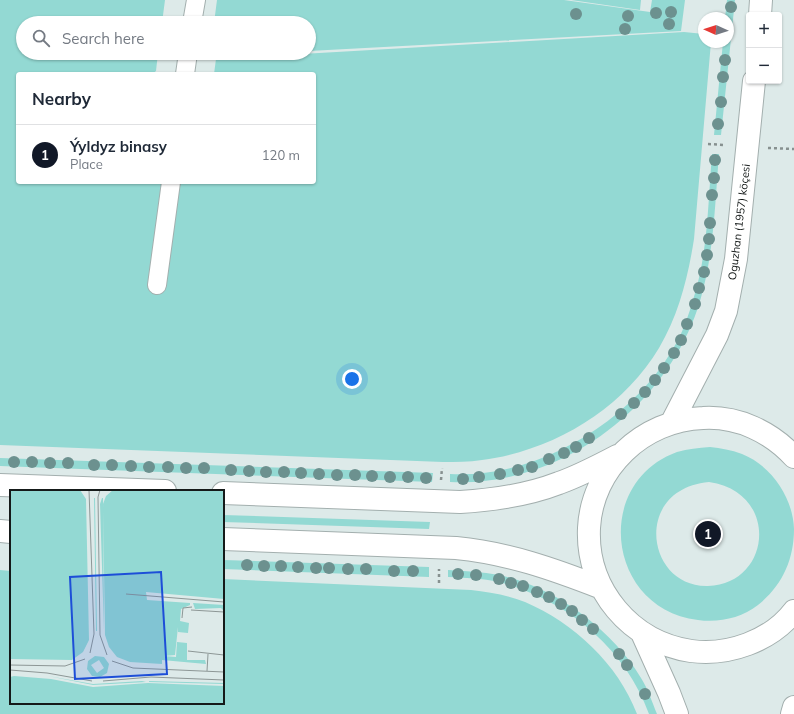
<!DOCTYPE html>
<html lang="en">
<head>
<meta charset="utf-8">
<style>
	body { margin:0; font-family:Mulish,sans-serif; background:#f6f6f7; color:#1f2937 }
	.controls { position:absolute; right:12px; top:12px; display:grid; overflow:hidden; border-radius:4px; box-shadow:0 1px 3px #0004 }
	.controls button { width:36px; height:36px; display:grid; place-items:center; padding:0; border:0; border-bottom:1px solid #e0e1e3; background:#fff; color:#1f2937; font:20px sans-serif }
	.compass { position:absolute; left:698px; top:12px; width:36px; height:36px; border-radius:50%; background:#fff; box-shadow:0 1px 3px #0004; rotate:273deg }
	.you { position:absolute; left:352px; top:379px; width:14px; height:14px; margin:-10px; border:3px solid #fff; border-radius:50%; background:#1a73e8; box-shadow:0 0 0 6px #1a73e833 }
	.badge { display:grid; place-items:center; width:26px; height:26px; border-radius:50%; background:#111827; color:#fff; font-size:13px; font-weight:700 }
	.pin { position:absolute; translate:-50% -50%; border:2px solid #fff; box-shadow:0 1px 4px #0006 }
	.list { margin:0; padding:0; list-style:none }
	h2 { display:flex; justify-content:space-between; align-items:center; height:52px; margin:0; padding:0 16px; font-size:17px }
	h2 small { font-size:13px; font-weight:400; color:#747a83 }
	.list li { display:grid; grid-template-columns:26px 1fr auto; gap:12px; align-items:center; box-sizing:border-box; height:60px; padding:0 16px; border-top:1px solid #e0e1e3 }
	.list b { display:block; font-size:15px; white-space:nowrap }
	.list p { margin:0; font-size:13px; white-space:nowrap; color:#747a83 }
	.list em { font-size:13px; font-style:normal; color:#747a83 }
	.icon { flex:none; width:22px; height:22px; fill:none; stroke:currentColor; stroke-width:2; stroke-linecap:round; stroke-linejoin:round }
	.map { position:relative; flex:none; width:794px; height:714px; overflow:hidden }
	.search { position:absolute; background:#fff; box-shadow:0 1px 3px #0004; left:16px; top:16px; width:300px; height:44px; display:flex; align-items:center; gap:10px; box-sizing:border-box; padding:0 14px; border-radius:22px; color:#747a83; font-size:15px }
	.panel { position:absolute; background:#fff; box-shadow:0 1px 3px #0004; left:16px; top:72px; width:300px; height:112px; border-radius:4px }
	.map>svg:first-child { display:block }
	.green { fill:#93d9d3; fill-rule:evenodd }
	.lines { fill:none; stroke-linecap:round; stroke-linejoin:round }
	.street-casing { stroke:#a3afae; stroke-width:20 }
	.secondary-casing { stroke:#a3afae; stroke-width:24 }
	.path { stroke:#879190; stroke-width:2.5; stroke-dasharray:3 3; stroke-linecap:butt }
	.street { stroke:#fff; stroke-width:18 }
	.secondary { stroke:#fff; stroke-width:22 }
	.tree { fill:#6c918f }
	.labels { text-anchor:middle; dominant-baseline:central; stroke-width:3; stroke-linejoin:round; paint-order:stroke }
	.street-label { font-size:11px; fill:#151a19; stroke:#fff }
	.inset-road { fill:none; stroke:#8d9796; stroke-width:1 }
	.view { fill:#1d4ed8; fill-opacity:0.15; stroke:#1d4ed8; stroke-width:2 }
	.inset-edge { fill:none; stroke:#151a19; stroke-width:2 }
</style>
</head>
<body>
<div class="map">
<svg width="794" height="714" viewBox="0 0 794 714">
	<rect width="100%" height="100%" fill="#ddeae9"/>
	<path class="green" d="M 0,0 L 165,0 L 162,23 L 23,23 L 23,53 L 158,53 L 156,71 L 152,74 L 18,74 L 18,182 L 314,182 L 314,74 L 214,74 L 216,59 L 684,32 L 704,34 L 704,42 L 711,42 L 694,239 C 688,277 679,314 659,348 C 622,410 552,451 482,460 C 469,462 456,462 443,462 L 0,445 Z
		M 217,0 L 564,0 L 650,12 L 652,0 L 685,0 L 681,31 L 309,51 L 309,23 L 214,23 Z
		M 571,0 L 641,0 L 640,10 Z
		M 727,0 L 735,0 L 721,135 L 714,135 L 723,42 L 728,42 L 728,18 L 725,18 Z
		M 712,154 L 719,154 C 715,203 714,254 700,301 C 669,406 560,488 450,482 L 450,474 C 540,479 637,418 678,340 C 684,328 689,314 693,300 C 708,254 708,202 712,154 Z
		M 710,447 C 721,448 731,450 742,454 C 772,466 793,498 794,529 C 794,560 782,586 758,605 C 741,618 719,623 698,620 C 607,609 592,483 677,452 C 688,449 698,448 710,447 ZM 709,482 C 780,492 772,584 708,586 C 646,588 632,489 709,482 Z
		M 0,458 L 433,473 L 432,482 L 0,466 Z
		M 223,515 L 430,522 L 429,529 L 223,522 Z
		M 223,560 L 429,567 L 429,577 L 223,569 Z
		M 0,570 L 11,571 L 11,703 L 223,703 L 223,579 L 471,590 C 489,592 507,595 525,602 C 574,623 618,664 637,714 L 0,714 Z
		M 448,570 C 465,571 482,572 499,575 C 553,586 613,630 641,678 C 648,689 652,702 657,714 L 649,714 C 625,648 567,600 499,582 C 482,578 465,578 448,577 Z"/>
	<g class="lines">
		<g class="street-casing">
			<path id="street" d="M 192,23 L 196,0
				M 185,74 L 188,53
				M 157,285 L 171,182"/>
		</g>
		<g class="secondary-casing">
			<path id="secondary" d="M 760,15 L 761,0
				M 672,422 L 717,335 L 726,311 L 736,259 L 754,81
				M 794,457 C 771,432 738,416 703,418 C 643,420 592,468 589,528 C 586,590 631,642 691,651 C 728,656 771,641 794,611
				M 0,485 L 165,491
				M 223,493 L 460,502 C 494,500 528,495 559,483 C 579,476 598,466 617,456
				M 0,531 L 11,532
				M 223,539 L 456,548 C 508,553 553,569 602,588
				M 642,633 L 669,693 L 677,714
				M 792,714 L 794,707"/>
		</g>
		<path class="path" d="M 708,144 L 725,145
			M 768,148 L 794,149
			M 441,480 L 442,468
			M 439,583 L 439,569"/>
		<use href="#street" class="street"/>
		<use href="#secondary" class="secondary"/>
	</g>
	<g class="tree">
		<circle cx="731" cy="7" r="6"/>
		<circle cx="671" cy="12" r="6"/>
		<circle cx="656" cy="13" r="6"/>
		<circle cx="576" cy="14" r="6"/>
		<circle cx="628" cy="16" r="6"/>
		<circle cx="669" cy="24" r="6"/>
		<circle cx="625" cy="29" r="6"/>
		<circle cx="725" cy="60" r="6"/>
		<circle cx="723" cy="77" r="6"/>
		<circle cx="721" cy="102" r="6"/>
		<circle cx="718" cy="124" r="6"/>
		<circle cx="715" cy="160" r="6"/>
		<circle cx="714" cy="178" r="6"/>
		<circle cx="712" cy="195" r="6"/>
		<circle cx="710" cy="223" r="6"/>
		<circle cx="709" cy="239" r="6"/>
		<circle cx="707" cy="255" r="6"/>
		<circle cx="704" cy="272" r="6"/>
		<circle cx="699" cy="288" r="6"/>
		<circle cx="695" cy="304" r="6"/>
		<circle cx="687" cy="324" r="6"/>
		<circle cx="681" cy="340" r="6"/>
		<circle cx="674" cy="353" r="6"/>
		<circle cx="664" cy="368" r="6"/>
		<circle cx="655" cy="380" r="6"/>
		<circle cx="645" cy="392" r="6"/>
		<circle cx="634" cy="403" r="6"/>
		<circle cx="621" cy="414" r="6"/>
		<circle cx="589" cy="438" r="6"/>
		<circle cx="576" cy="447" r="6"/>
		<circle cx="564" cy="453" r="6"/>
		<circle cx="549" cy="459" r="6"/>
		<circle cx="14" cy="462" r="6"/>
		<circle cx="32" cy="462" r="6"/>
		<circle cx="50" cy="463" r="6"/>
		<circle cx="68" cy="463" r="6"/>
		<circle cx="94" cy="465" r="6"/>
		<circle cx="112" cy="465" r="6"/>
		<circle cx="131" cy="466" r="6"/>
		<circle cx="149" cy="467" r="6"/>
		<circle cx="168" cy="467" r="6"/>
		<circle cx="532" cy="467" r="6"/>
		<circle cx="186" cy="468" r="6"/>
		<circle cx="204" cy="468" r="6"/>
		<circle cx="231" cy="470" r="6"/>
		<circle cx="518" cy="470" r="6"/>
		<circle cx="249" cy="471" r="6"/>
		<circle cx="266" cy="472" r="6"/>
		<circle cx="284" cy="472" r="6"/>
		<circle cx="301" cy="473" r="6"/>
		<circle cx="319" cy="474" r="6"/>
		<circle cx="500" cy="474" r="6"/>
		<circle cx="337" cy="475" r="6"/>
		<circle cx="355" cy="475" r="6"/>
		<circle cx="372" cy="476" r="6"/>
		<circle cx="390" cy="477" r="6"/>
		<circle cx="408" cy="477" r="6"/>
		<circle cx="479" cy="477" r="6"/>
		<circle cx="426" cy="478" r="6"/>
		<circle cx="463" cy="479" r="6"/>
		<circle cx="247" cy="565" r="6"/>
		<circle cx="264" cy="566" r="6"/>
		<circle cx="281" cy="566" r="6"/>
		<circle cx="298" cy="567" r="6"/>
		<circle cx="316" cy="568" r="6"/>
		<circle cx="329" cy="568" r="6"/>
		<circle cx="348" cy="569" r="6"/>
		<circle cx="366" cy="569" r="6"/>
		<circle cx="394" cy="571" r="6"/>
		<circle cx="413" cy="571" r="6"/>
		<circle cx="458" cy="574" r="6"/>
		<circle cx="476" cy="575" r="6"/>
		<circle cx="499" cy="579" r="6"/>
		<circle cx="511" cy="583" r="6"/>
		<circle cx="523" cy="586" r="6"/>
		<circle cx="537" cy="592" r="6"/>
		<circle cx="549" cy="597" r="6"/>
		<circle cx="561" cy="604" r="6"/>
		<circle cx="572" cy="611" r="6"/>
		<circle cx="582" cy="620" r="6"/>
		<circle cx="593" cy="629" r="6"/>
		<circle cx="619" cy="654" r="6"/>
		<circle cx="627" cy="665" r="6"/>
		<circle cx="645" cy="694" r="6"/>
	</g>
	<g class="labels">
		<g class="street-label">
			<text transform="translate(739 222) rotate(-83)">Oguzhan (1957) köçesi</text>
		</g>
	</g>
	<g transform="translate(10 490)">
		<rect width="214" height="214" fill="#ddeae9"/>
		<path d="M 0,0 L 70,0 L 76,9 L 79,150 L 73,162 L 62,170 L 0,169 ZM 103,0 L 214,0 L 214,109 L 136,102 L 137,110 L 180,113 L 180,115 L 171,119 L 170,131 L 179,133 L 178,143 L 168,142 L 168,137 L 165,165 L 154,166 L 166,167 L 167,152 L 177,153 L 177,170 L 195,170 L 196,174 L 152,170 L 152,174 L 120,172 L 107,167 L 99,157 L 95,145 L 93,14 L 96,6 ZM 84,8 L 85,8 L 87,141 L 86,141 ZM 92,8 L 93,8 L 94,141 L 90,14 ZM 183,113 L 214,115 L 214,121 L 211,118 L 185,119 ZM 85,166 L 94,167 L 99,174 L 97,183 L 90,187 L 82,186 L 77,179 L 78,171 ZM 89,170 L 94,178 L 87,183 L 81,175 ZM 4,186 L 41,189 L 83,197 L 138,193 L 214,196 L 214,214 L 0,214 L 0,187 ZM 38,186 L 83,194 L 132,191 L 136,192 L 83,195 ZM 139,191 L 214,193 L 214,194 L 139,192 Z" fill="#93d9d3" fill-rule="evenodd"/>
		<path class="inset-road" d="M 79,0 L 84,144 L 80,163M 90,0 L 88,7 L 90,145 L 97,165M 116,104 L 214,112M 181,120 L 214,122M 172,128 L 173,118 L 182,117M 178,161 L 214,165M 102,171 L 123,178 L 214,182M 0,175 L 55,176 L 75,169M 0,180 L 37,183 L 82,191M 197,181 L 198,164M 93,191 L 141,187 L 214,190"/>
		<path class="view" d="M 151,82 L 157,184 L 65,189 L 60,87 Z"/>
		<rect width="214" height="214" class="inset-edge"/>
	</g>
</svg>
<div class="controls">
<button>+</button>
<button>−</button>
</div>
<svg class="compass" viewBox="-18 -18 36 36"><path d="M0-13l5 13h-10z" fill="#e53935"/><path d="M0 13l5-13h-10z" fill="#747a83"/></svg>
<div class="you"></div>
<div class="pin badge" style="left:708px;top:534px">1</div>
<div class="search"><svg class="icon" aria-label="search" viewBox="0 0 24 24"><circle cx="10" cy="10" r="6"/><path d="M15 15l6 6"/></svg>Search here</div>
<section class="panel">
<h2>Nearby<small></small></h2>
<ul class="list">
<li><span class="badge">1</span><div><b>Ýyldyz binasy</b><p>Place</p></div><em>120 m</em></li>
</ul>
</section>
</div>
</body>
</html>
